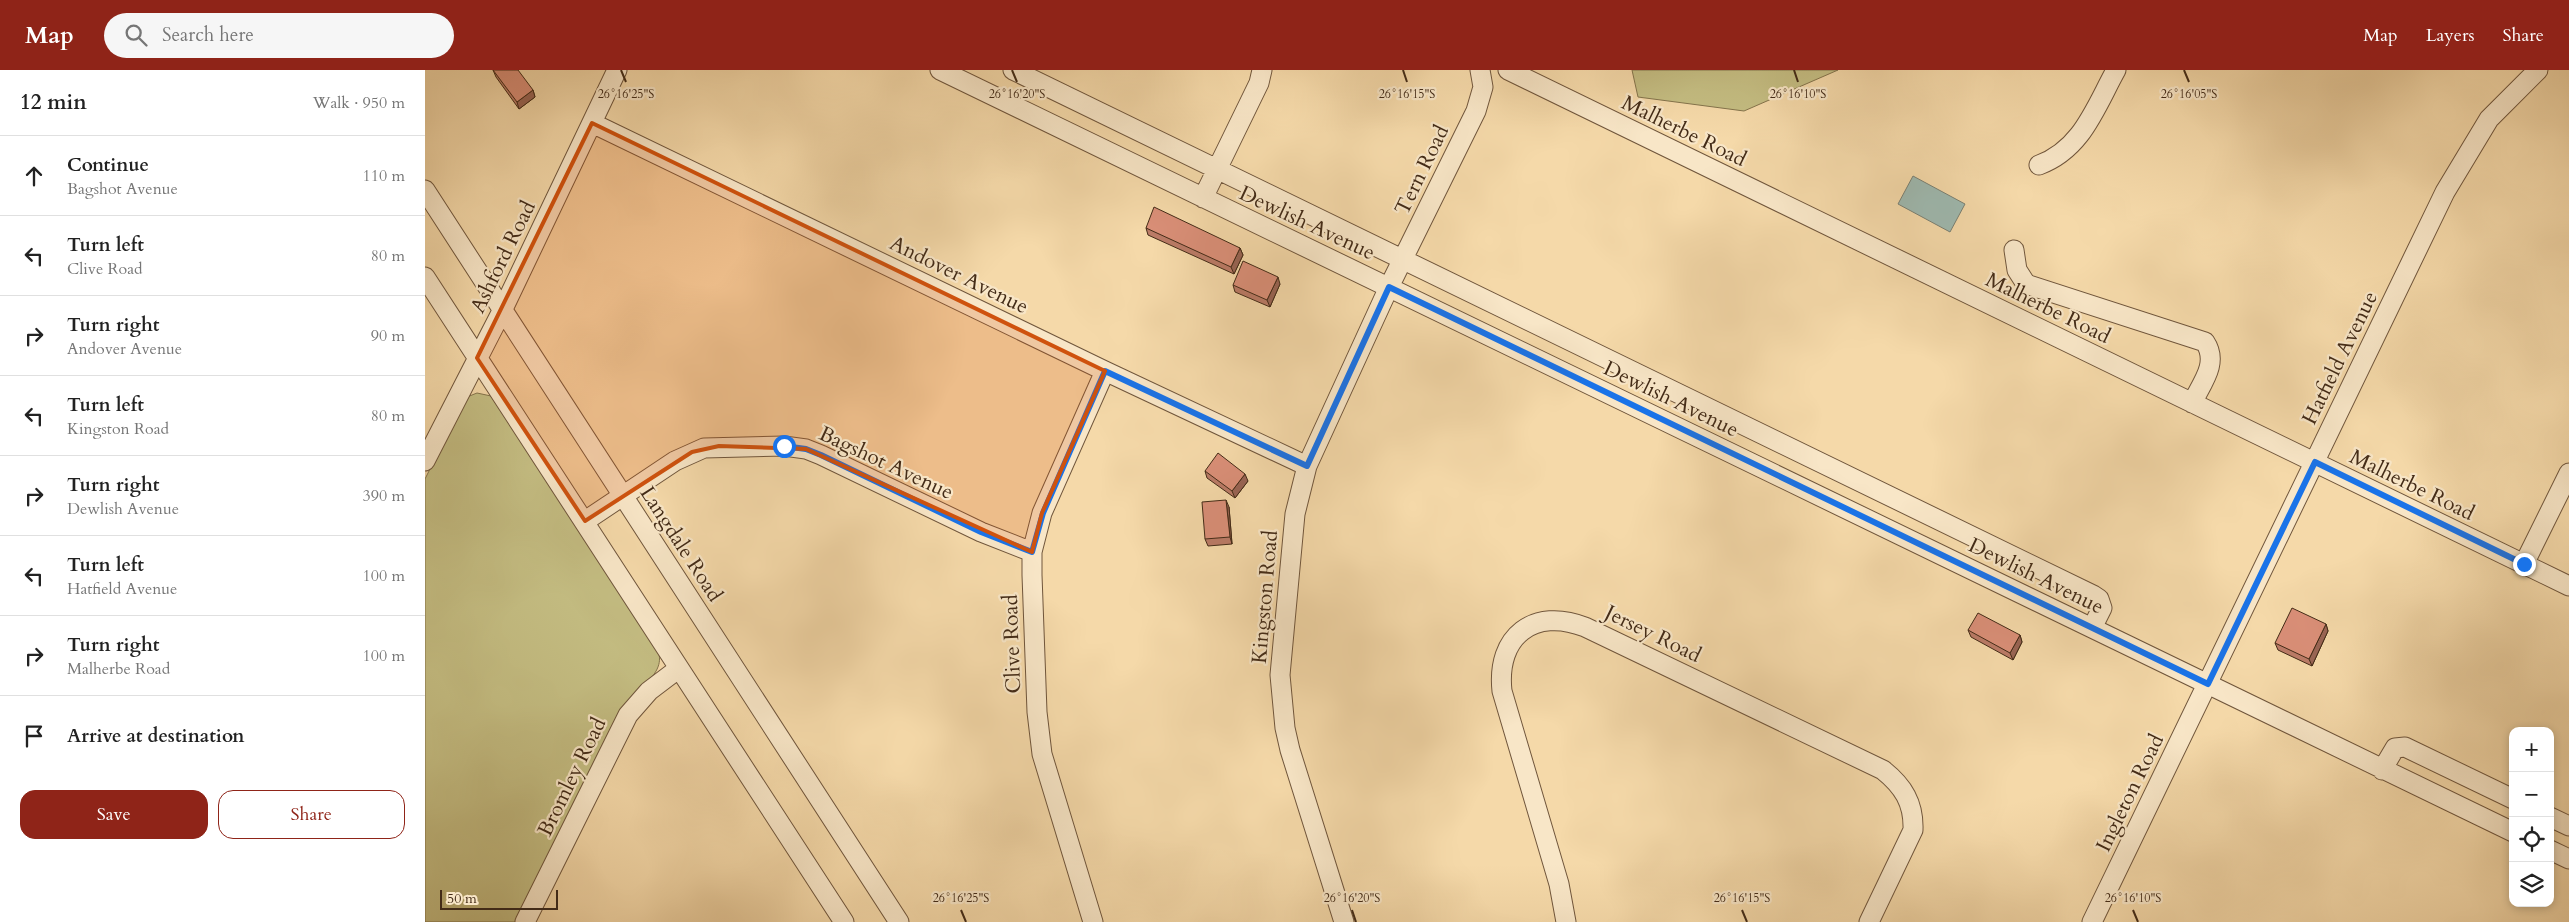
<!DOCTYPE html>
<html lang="en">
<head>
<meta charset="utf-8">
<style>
	body { margin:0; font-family:Cardo,serif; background:#f6f6f6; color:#222 }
	.controls { position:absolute; right:15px; bottom:15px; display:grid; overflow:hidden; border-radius:10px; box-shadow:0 2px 8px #0003 }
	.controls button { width:45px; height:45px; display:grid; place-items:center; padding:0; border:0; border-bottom:1px solid #e0e0e0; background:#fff; color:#222; font:25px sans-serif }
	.scale { position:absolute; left:15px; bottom:12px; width:118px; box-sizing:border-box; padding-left:5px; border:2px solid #432b17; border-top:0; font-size:14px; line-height:18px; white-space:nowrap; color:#432b17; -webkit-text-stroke:4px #f8e6c7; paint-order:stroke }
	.stop { position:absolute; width:15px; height:15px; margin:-11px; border:4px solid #1a73e8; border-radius:50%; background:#fff }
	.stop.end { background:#1a73e8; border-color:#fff; box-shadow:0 1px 5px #0008 }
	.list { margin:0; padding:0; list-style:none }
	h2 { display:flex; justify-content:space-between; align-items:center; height:65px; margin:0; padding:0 20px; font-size:21px }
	h2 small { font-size:16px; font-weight:400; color:#767676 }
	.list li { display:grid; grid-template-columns:32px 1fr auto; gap:15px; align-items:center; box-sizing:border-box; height:80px; padding:0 20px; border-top:1px solid #e0e0e0 }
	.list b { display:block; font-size:19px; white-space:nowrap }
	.list p { margin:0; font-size:16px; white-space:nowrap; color:#767676 }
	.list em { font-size:16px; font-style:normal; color:#767676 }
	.actions { display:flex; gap:10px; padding:15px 20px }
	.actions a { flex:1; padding:11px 0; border:1px solid #8f2418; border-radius:15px; text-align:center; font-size:18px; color:#8f2418 }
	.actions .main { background:#8f2418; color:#fff }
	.icon { flex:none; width:28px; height:28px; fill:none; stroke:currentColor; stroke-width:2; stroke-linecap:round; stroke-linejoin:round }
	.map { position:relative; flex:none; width:2144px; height:852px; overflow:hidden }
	header { display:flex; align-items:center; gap:30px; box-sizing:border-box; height:70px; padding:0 25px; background:#8f2418; color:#fff }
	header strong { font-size:24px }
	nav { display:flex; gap:28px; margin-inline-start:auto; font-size:18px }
	.search { width:350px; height:45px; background:#f6f6f6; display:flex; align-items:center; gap:12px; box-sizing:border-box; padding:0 18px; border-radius:28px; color:#767676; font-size:19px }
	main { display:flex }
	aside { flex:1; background:#fff }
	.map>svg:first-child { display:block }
	.green { fill:#c4bd82; stroke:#84744c }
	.water { fill:#9eb9b0; stroke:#7a8073 }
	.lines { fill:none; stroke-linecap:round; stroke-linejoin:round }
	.minor-casing { stroke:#70563c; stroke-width:21 }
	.minor { stroke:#f8e6c7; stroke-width:19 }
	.wall { fill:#bb7b67; stroke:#432b17 }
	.shaded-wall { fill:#996454; stroke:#432b17 }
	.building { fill:#da8f78; stroke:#432b17 }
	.route { stroke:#1a73e8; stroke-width:6 }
	.marked { fill:#cf520e; fill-opacity:0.2; stroke:#cf520e; stroke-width:4; stroke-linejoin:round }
	.ticks { fill:none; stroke:#432b17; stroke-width:2 }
	.labels { text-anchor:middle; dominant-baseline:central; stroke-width:4.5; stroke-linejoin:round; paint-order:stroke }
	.street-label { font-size:21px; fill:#432b17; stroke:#f8e6c7 }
	.ticks-label { font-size:12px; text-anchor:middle; fill:#432b17; stroke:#f8e6c7; stroke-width:4.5; stroke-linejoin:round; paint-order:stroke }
</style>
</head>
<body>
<header>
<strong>Map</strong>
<div class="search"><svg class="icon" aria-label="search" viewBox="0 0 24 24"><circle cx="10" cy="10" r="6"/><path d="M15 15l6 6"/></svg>Search here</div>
<nav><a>Map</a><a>Layers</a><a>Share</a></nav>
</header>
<main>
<aside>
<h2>12 min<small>Walk · 950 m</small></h2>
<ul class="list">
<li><svg class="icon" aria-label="ahead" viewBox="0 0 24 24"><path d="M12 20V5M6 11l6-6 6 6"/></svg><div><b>Continue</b><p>Bagshot Avenue</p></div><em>110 m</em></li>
<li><svg class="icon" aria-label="left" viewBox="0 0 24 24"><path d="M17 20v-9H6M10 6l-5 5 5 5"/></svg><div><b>Turn left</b><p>Clive Road</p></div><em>80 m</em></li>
<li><svg class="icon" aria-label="right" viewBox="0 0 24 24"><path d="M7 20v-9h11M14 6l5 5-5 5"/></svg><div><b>Turn right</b><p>Andover Avenue</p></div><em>90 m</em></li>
<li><svg class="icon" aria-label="left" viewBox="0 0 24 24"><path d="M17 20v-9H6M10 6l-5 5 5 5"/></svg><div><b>Turn left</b><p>Kingston Road</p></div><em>80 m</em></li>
<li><svg class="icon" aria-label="right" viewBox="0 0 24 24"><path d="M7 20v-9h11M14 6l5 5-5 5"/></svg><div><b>Turn right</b><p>Dewlish Avenue</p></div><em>390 m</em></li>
<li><svg class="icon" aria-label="left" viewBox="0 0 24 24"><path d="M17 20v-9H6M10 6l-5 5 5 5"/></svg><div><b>Turn left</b><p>Hatfield Avenue</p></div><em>100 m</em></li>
<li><svg class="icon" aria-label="right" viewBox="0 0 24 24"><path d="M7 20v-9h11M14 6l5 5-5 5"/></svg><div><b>Turn right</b><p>Malherbe Road</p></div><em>100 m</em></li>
<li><svg class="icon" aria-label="arrive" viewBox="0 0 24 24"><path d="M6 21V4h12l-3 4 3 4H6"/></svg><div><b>Arrive at destination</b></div></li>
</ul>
<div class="actions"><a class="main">Save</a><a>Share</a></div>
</aside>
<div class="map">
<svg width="2144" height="852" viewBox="0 0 2144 852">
	<rect width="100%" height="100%" fill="#f5d9a9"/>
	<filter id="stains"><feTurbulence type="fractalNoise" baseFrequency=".004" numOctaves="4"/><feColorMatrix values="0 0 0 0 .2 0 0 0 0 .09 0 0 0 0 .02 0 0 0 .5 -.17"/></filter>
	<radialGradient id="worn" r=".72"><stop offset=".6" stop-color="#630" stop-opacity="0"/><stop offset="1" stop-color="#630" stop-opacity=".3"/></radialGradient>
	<path class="green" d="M 1207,0 L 1413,0 L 1319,41 L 1213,27 Z
		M 52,323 L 66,326 L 233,580 C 238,595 230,604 220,615 L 92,852 L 0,852 L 0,409 L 36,337 L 42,327 Z"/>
	<path class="water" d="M 1488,106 L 1540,134 L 1525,162 L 1473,134 Z"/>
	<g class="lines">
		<g class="minor-casing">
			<path id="minor" d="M 515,0 L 2088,762
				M 588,0 L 1668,525 L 1674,529 L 1677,538 L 1667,558
				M 1083,0 L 2144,516
				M 167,53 L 680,301 L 882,396
				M 1614,95 C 1657,79 1670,38 1691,0
				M 0,120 L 474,852
				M 778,128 L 834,13 L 837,0
				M 1589,180 L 1592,200 L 1601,214 L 1780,272 C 1794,293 1777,313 1767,333
				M 0,207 L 419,852
				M 0,391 L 78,239 L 192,0
				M 160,451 L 250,391 L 279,378 L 359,376 L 381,379 L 396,385 L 556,462 L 607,482
				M 2099,494 L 2144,403
				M 1957,700 L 1970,678 L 1980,677 L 2088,729
				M 2125,747 L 2144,756
				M 2125,780 L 2144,789
				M 100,852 L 203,645 L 224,621 L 253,599
				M 668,852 L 617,684 L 612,642 L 607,505 L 607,482 L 617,443 L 680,301
				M 919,852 L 865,680 L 860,658 L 855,605 L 870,444 L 882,396 L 964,217 L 1051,41 L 1058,17 L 1055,0
				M 1141,852 L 1134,814 L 1077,621 C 1071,566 1109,537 1160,557 L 1458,700 C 1478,716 1489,733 1488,760 L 1444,852
				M 1667,852 L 2020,122 L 2064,49 L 2113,0"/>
		</g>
		<use href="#minor" class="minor"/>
	</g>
	<path class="wall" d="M 68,0 L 108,20 L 110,27 L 94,39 L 71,7 Z
		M 721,158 L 815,178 L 818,185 L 809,204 L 723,165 Z
		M 855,214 L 845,237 L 810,222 L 808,215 Z
		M 780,401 L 823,411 L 810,428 L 782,408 Z
		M 804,437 L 807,474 L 783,476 L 780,469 Z
		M 1901,554 L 1903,561 L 1887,596 L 1853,580 L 1850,573 Z
		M 1543,560 L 1595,565 L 1597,572 L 1588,590 L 1546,567 Z"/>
	<path class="shaded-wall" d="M 108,20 L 110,27 L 94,39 L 92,32 Z
		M 815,178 L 818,185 L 809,204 L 806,197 Z
		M 853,207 L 855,214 L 845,237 L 842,230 Z
		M 820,404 L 823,411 L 810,428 L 807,421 Z
		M 801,430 L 804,437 L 807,474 L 805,467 Z
		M 1901,554 L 1903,561 L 1887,596 L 1884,589 Z
		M 1595,565 L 1597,572 L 1588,590 L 1585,583 Z"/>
	<path class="building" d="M 68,0 L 93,0 L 108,20 L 92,32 Z
		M 729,137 L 815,178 L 806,197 L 721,158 Z
		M 818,191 L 853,207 L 842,230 L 808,215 Z
		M 793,383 L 820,404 L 807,421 L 780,401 Z
		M 801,430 L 805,467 L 780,469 L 777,432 Z
		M 1867,538 L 1901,554 L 1884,589 L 1850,573 Z
		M 1553,543 L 1595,565 L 1585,583 L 1543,560 Z"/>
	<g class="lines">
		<path class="route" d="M 359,376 L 381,379 L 396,385 L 556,462 L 607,482 L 618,443 L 680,301 L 882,396 L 964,217 L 1783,614 L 1890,392 L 2099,494"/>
	</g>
	<path class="marked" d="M 167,53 L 680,301 L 617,443 L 607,482 L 381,379 L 294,376 L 267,382 L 160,451 L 52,288 Z"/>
	<path class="ticks" d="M 196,0 L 201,12M 587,0 L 592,12M 978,0 L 982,12M 1369,0 L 1373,12M 1759,0 L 1764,12M 536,840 L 541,852M 927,840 L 931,852M 1317,840 L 1322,852M 1708,840 L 1713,852"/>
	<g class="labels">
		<g class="street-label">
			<text transform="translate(1259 61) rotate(26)">Malherbe Road</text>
			<text transform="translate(997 100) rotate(-64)">Tern Road</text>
			<text transform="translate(882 153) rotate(25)">Dewlish Avenue</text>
			<text transform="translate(78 187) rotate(-64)">Ashford Road</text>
			<text transform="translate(534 205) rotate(26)">Andover Avenue</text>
			<text transform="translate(1623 238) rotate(26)">Malherbe Road</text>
			<text transform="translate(1915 288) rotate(-64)">Hatfield Avenue</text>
			<text transform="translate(1246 329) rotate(26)">Dewlish Avenue</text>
			<text transform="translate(461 393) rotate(25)">Bagshot Avenue</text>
			<text transform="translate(1987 415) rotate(26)">Malherbe Road</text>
			<text transform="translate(256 474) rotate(57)">Langdale Road</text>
			<text transform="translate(1611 506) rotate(26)">Dewlish Avenue</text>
			<text transform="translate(840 527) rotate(-85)">Kingston Road</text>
			<text transform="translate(1228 564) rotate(26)">Jersey Road</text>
			<text transform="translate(587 574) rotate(-92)">Clive Road</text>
			<text transform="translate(147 707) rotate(-64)">Bromley Road</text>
			<text transform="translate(1705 723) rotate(-64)">Ingleton Road</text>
		</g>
	</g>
	<g class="ticks-label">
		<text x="201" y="28">26°16'25"S</text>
		<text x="1373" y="28">26°16'10"S</text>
		<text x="592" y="28">26°16'20"S</text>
		<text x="982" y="28">26°16'15"S</text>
		<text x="1764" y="28">26°16'05"S</text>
		<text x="536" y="832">26°16'25"S</text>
		<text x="927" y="832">26°16'20"S</text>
		<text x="1317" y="832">26°16'15"S</text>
		<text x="1708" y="832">26°16'10"S</text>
	</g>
	<rect width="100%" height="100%" filter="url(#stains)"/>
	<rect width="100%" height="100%" fill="url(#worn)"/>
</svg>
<div class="controls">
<button>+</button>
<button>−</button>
<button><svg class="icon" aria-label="locate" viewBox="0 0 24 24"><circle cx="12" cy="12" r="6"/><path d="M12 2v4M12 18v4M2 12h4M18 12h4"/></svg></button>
<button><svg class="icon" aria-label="layers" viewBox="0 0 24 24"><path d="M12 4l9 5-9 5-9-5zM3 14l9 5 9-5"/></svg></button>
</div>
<div class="scale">50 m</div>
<div class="stop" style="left:359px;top:376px"></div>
<div class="stop end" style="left:2099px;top:494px"></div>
</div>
</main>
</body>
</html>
